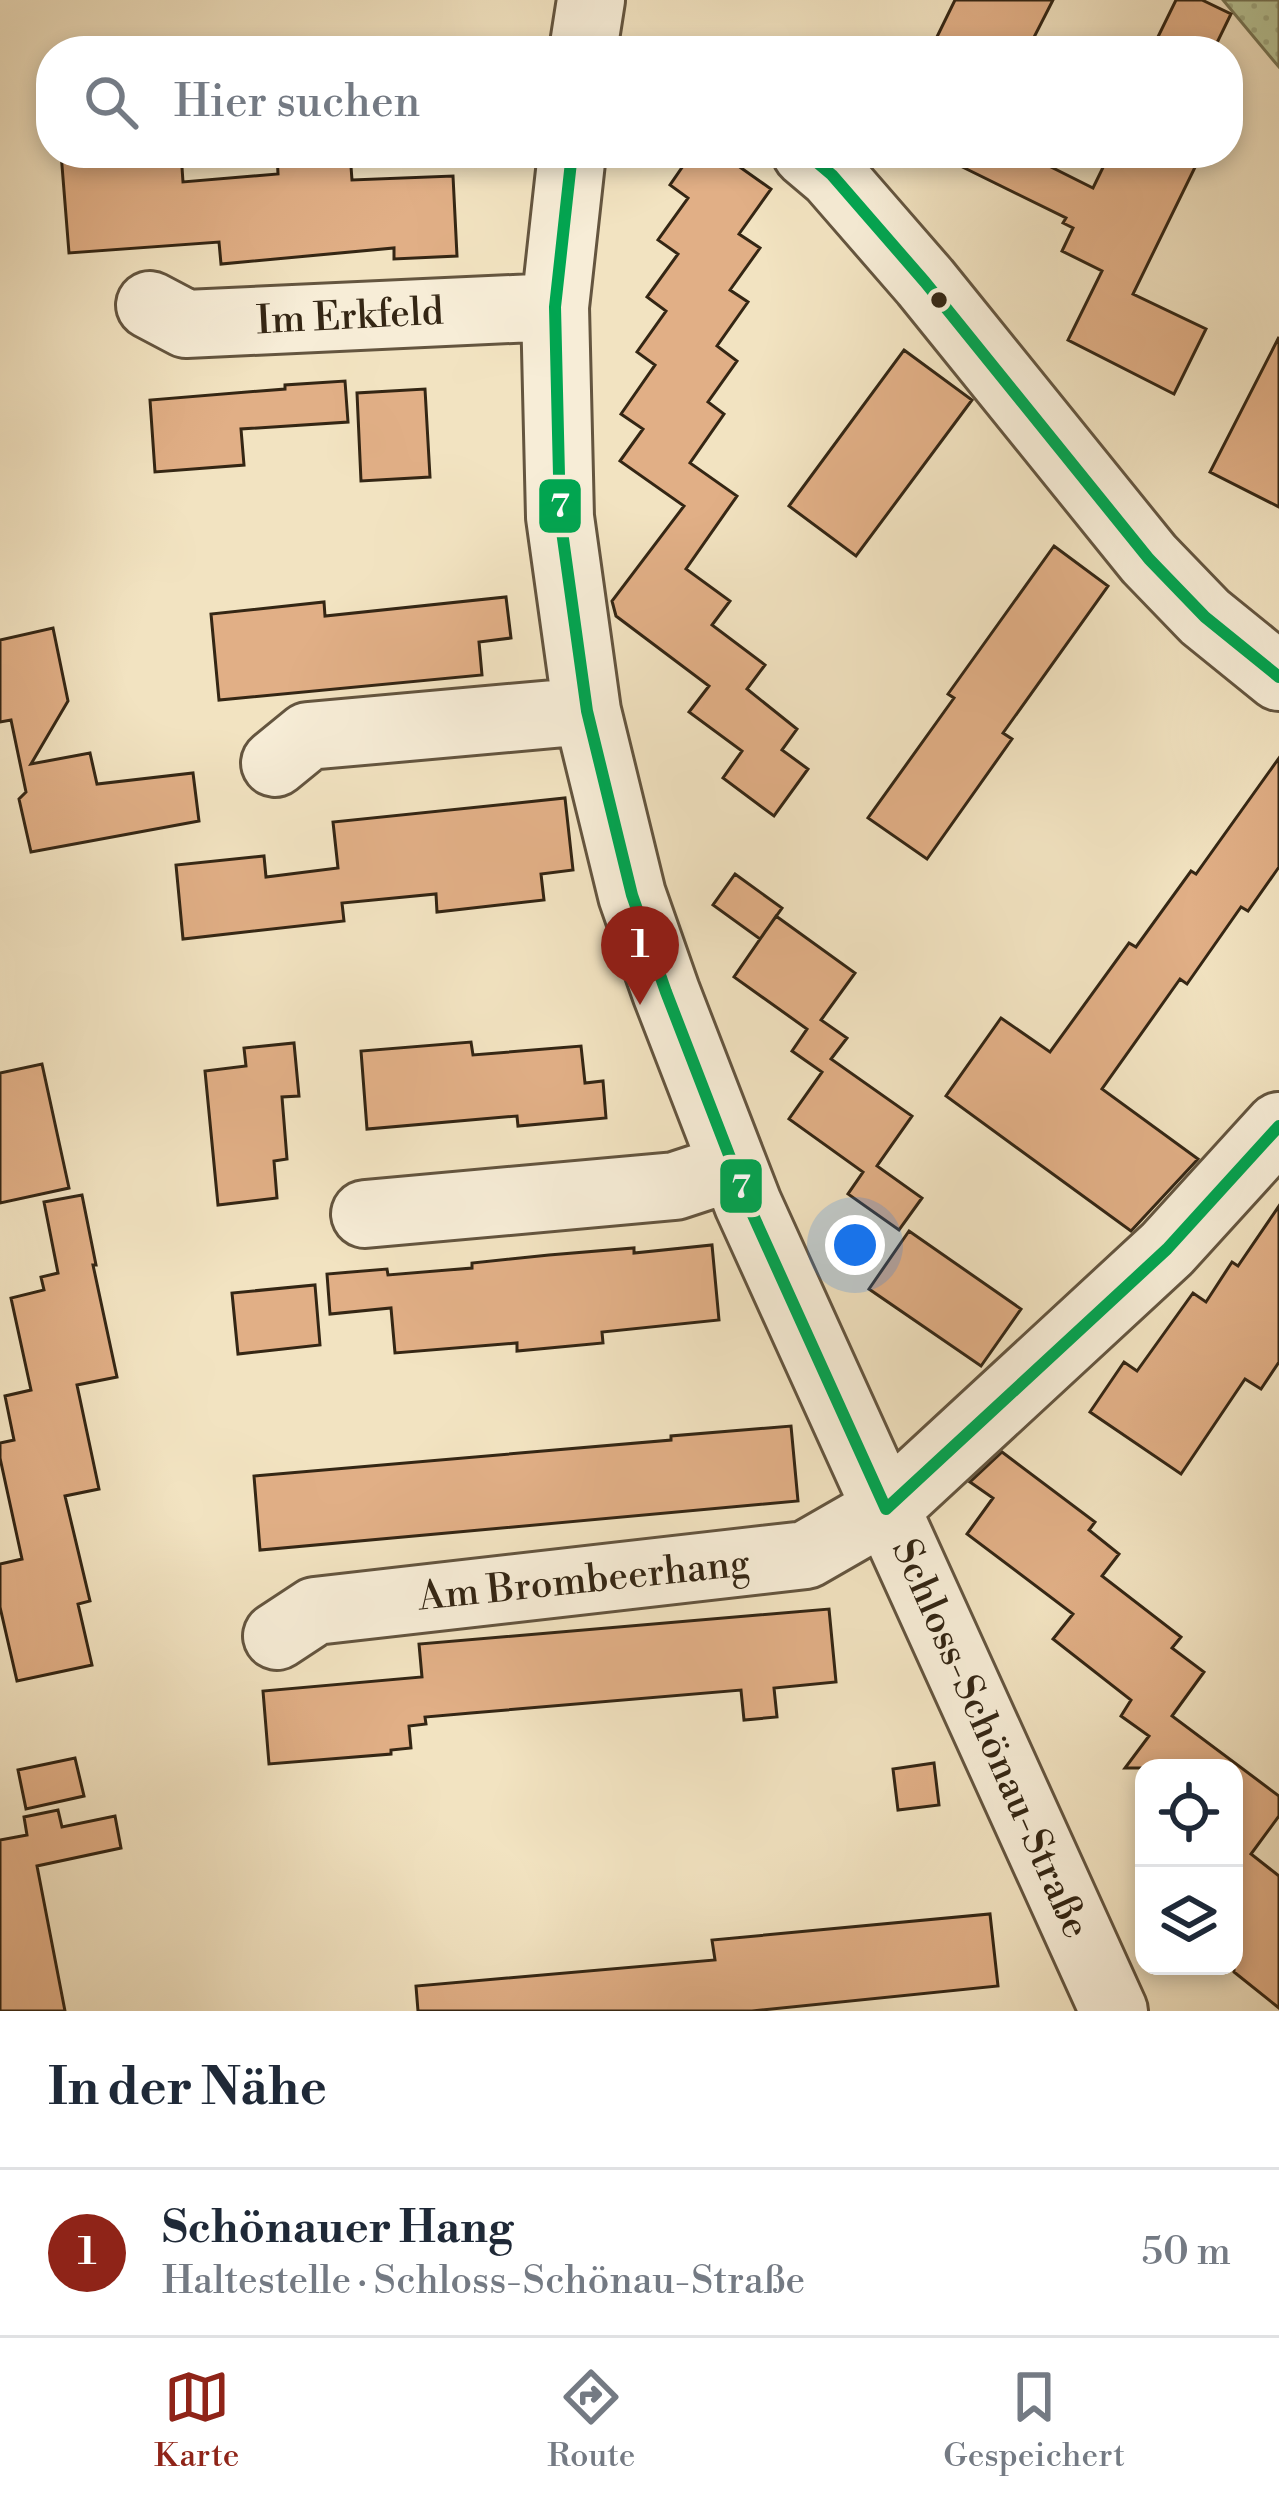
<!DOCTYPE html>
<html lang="de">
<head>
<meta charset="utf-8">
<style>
	body { margin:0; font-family:"Libre Bodoni",serif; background:#f2f2f3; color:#1f2937 }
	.controls { position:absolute; right:36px; bottom:36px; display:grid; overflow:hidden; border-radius:24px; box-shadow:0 6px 18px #0003 }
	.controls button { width:108px; height:108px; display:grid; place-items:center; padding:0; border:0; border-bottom:3px solid #e0e1e3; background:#fff; color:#1f2937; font:60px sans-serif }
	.you { position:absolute; left:855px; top:1245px; width:42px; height:42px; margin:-30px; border:9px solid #fff; border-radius:50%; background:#1a73e8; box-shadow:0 0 0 18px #1a73e833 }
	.badge { display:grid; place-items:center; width:78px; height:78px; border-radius:50%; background:#8f2418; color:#fff; font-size:39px; font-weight:700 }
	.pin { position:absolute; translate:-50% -99px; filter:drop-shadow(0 3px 6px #0008) }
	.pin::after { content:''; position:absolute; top:63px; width:42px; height:36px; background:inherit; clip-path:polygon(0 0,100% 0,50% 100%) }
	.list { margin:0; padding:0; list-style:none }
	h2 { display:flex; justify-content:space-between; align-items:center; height:156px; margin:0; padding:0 48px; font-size:51px }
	h2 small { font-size:39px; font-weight:400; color:#747a83 }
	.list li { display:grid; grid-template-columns:78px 1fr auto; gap:36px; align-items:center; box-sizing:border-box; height:168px; padding:0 48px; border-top:3px solid #e0e1e3 }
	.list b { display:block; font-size:45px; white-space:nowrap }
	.list p { margin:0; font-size:39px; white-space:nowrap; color:#747a83 }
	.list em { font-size:39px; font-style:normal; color:#747a83 }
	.icon { flex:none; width:66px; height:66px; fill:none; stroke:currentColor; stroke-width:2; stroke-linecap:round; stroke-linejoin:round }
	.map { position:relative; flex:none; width:1279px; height:2011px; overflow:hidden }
	.search { position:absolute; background:#fff; box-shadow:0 6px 18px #0003; left:36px; right:36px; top:36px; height:132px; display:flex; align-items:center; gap:30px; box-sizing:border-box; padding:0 42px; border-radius:48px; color:#747a83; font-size:45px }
	.sheet { height:324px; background:#fff }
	nav { display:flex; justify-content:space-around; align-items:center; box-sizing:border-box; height:168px; border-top:3px solid #e0e1e3; background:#fff; font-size:33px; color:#747a83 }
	nav a { display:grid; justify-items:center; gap:6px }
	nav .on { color:#8f2418 }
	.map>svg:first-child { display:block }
	.park { fill:url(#park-dots); stroke:#767555; stroke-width:3 }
	.building { fill:#e1af86; stroke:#342614; stroke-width:3 }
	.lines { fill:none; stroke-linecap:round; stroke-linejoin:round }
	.minor-casing { stroke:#64553f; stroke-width:72 }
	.minor { stroke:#f7edd7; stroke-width:66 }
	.bus-1-casing { stroke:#f7edd7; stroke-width:21 }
	.bus-1 { stroke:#00a651; stroke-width:12 }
	.bus-dot { fill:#342614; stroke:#f7edd7; stroke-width:4.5 }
	.labels { text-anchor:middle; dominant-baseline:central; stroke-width:12; stroke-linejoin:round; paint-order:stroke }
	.street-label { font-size:39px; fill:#342614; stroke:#f7edd7 }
	.line-badge { stroke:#f7edd7; stroke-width:4.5 }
	.badge-label { font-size:33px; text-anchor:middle; font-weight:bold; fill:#fff }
</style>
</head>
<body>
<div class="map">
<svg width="1279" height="2011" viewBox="0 0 1279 2011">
	<defs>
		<pattern id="park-dots" width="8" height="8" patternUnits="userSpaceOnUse" patternTransform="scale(3)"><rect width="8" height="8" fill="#b7c496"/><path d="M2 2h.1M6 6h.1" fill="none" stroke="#9ea880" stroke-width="1.8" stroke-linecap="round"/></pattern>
	</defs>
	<rect width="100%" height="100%" fill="#f2e3c1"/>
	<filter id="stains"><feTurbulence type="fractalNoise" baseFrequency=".00167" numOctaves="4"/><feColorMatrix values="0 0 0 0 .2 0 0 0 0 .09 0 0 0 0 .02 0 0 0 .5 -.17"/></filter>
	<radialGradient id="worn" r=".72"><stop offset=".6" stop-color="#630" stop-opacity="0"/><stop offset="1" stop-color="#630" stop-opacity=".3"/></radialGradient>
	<path class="park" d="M 1223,0 L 1279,0 L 1279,67 L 1273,60 Z"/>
	<path class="building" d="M 955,0 L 1053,0 L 1027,51 L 930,51 Z
		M 1176,0 L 1202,0 L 1231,14 L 1213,51 L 1151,51 Z
		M 61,153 L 181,153 L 183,182 L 278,174 L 277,153 L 350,153 L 352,180 L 453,176 L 457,256 L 394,259 L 394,248 L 221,264 L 219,242 L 69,253 Z
		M 692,153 L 720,153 L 771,189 L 739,234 L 760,248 L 730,290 L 748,302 L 717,346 L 737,361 L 708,402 L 724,414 L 690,463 L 737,496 L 686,569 L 730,601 L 712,625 L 765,665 L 747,689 L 797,729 L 782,750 L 808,769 L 774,816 L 723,778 L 742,751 L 689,712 L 709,686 L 616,616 L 612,601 L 684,506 L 620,461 L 643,429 L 621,414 L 655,365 L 637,352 L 666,311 L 647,297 L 678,254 L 658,240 L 688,198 L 670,185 Z
		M 934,153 L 1023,153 L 1093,188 L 1110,153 L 1202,153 L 1133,294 L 1206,329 L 1174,394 L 1068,340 L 1102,271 L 1062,251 L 1073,228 L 1063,223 L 1066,218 Z
		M 1279,337 L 1279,507 L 1210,472 Z
		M 904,350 L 972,400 L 856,556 L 789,506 Z
		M 345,381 L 348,422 L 241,429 L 244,465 L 155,472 L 150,400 L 285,389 L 285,385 Z
		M 425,389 L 430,477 L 361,481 L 357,393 Z
		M 1054,546 L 1108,586 L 1003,733 L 1012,739 L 927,859 L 868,818 L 954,698 L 948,694 Z
		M 506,597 L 511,638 L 479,642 L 482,675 L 219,700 L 211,614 L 324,602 L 325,616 Z
		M 53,628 L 68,701 L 31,764 L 90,753 L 97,784 L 193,773 L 199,821 L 31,852 L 19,799 L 26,792 L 11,720 L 0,722 L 0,640 Z
		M 1279,758 L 1279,867 L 1248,911 L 1241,907 L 1187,984 L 1180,979 L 1102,1089 L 1198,1159 L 1131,1231 L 946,1096 L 1001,1018 L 1050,1052 L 1129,943 L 1136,947 L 1191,871 L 1196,874 Z
		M 565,798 L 573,870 L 541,874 L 544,900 L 437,912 L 436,894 L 342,903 L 344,921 L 183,939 L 176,865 L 264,856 L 266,877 L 338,868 L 333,822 Z
		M 735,874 L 782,908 L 760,939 L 713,905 Z
		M 776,916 L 855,973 L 821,1020 L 847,1038 L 831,1059 L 912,1116 L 877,1166 L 922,1198 L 899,1230 L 848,1194 L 863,1172 L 789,1119 L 822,1072 L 792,1051 L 807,1029 L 734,977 Z
		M 471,1042 L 473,1055 L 581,1046 L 585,1083 L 603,1081 L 606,1118 L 518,1126 L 517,1116 L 367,1129 L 361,1051 Z
		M 294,1043 L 299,1096 L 282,1097 L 287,1159 L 274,1161 L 277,1198 L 218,1205 L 205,1071 L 246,1066 L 244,1048 Z
		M 42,1064 L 69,1188 L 0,1203 L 0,1073 Z
		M 82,1195 L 96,1265 L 93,1265 L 117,1377 L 77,1385 L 99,1489 L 65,1496 L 90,1601 L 78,1604 L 92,1665 L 17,1681 L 0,1607 L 0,1564 L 22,1559 L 0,1458 L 0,1443 L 14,1440 L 5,1396 L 31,1390 L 11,1298 L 44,1290 L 41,1277 L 58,1273 L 44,1202 Z
		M 1279,1206 L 1279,1362 L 1261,1389 L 1245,1379 L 1181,1474 L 1090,1412 L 1124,1362 L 1137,1371 L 1193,1293 L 1206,1302 L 1232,1262 L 1238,1266 Z
		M 909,1231 L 1021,1309 L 981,1366 L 869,1289 Z
		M 712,1245 L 719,1320 L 602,1332 L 603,1343 L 517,1351 L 517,1343 L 395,1353 L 391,1308 L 330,1314 L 327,1274 L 387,1269 L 388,1275 L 472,1268 L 472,1263 L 549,1255 L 634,1248 L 634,1253 Z
		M 315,1285 L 320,1345 L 238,1354 L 232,1293 Z
		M 791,1426 L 798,1501 L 260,1550 L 254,1476 L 671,1440 L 671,1436 Z
		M 1002,1452 L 1095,1522 L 1089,1530 L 1119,1554 L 1102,1576 L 1181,1637 L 1172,1648 L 1204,1672 L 1172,1716 L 1279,1796 L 1279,1816 L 1251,1854 L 1279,1876 L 1279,2008 L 1234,1972 L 1234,1768 L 1125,1768 L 1149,1736 L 1121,1716 L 1131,1700 L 1053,1639 L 1073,1614 L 967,1534 L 993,1498 L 970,1482 Z
		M 829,1609 L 836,1682 L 774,1688 L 777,1717 L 744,1720 L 741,1690 L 471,1713 L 425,1717 L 426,1724 L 409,1726 L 411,1748 L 391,1750 L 391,1754 L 269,1764 L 263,1691 L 422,1677 L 419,1644 Z
		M 75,1758 L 84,1796 L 26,1809 L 18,1770 Z
		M 934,1763 L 939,1805 L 898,1810 L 893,1769 Z
		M 58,1810 L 62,1827 L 115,1816 L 121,1848 L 37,1866 L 65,2011 L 0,2011 L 0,1840 L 27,1835 L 24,1817 Z
		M 990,1914 L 998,1986 L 752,2011 L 418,2011 L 416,1986 L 715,1960 L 712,1940 Z"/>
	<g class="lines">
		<g class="minor-casing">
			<path id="minor" d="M 583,51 L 591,0
				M 572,153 L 555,307 L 560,517 L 587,711 L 632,895 L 666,992 L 748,1204 L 1114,2011
				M 806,153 L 832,175 L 925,282 L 1149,559 L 1205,617 L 1279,677
				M 150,305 L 186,324 L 555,307
				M 275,763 L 308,736 L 587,711
				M 365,1214 L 675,1186 L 733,1167
				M 277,1636 L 315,1611 L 806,1555 L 886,1509 L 1167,1249 L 1279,1126"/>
		</g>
		<use href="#minor" class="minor"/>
		<g class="bus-1-casing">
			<path id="bus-1" d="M 572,153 L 555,307 L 560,517 L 587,711 L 632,895 L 666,992 L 748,1204 L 886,1509
				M 806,153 L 832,175 L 925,282 L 1149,559 L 1205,617 L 1279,677
				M 886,1509 L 1167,1249 L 1279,1126"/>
		</g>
		<use href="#bus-1" class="bus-1"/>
	</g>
	<circle class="bus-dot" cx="939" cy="300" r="10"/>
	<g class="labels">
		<g class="street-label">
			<text transform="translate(350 317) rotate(-3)">Im Erkfeld</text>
			<text transform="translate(584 1581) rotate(-6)">Am Brombeerhang</text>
			<text transform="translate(990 1739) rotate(66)">Schloss-Schönau-Straße</text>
		</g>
	</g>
	<g class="line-badge">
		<rect x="537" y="477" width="46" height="58" rx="12" fill="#00a651"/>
		<rect x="718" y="1157" width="46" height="58" rx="12" fill="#00a651"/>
	</g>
	<g class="badge-label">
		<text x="560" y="517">7</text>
		<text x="741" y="1198">7</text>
	</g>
	<rect width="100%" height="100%" filter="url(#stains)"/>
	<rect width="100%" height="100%" fill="url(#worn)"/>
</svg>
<div class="controls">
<button><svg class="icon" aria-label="locate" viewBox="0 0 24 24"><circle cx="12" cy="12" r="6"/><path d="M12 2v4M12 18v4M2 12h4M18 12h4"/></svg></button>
<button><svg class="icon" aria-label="layers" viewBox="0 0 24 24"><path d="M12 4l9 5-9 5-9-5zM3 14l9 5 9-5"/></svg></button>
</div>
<div class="you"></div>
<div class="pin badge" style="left:640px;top:1005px">1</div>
<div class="search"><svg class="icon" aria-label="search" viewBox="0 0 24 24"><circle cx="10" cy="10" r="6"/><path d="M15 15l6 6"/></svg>Hier suchen</div>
</div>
<section class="sheet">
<h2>In der Nähe<small></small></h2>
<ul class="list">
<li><span class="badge">1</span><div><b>Schönauer Hang</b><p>Haltestelle · Schloss-Schönau-Straße</p></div><em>50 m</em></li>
</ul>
</section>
<nav>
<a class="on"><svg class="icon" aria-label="map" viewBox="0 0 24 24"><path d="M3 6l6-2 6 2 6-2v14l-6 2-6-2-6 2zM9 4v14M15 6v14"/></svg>Karte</a>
<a><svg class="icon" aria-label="directions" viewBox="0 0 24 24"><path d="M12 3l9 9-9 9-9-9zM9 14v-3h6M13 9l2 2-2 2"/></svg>Route</a>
<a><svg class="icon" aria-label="saved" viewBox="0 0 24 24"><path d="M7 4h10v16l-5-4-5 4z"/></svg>Gespeichert</a>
</nav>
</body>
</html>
